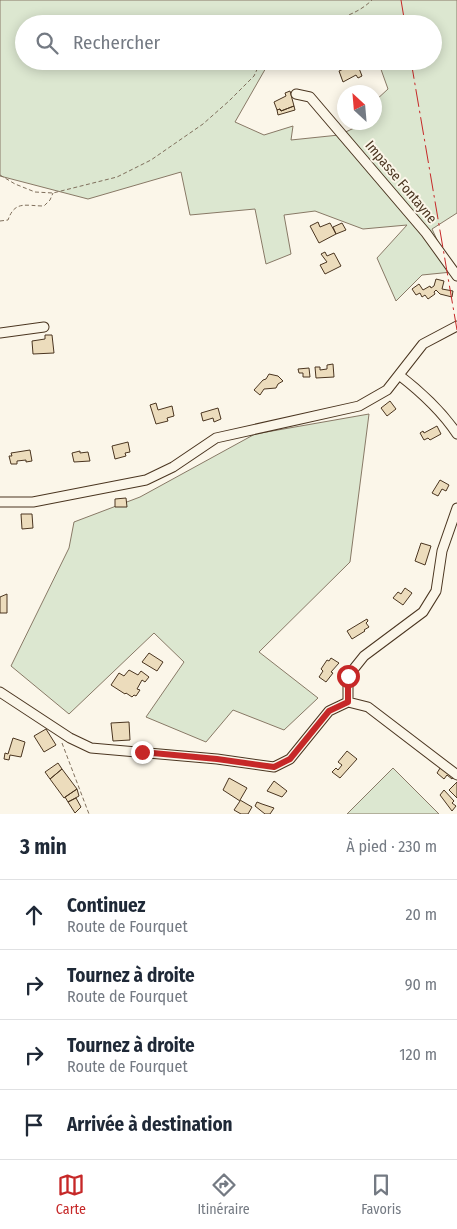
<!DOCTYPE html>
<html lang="fr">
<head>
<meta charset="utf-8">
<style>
	body { margin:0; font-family:"Fira Sans Condensed",sans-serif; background:#f2f2f3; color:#1f2937 }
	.compass { position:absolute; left:337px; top:85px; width:45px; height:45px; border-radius:50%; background:#fff; box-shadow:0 2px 12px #0003; rotate:334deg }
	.stop { position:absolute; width:15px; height:15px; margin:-11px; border:4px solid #c62828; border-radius:50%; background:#fff }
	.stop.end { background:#c62828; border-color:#fff; box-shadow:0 1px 5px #0008 }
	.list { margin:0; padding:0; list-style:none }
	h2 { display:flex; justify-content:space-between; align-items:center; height:65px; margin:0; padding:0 20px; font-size:21px }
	h2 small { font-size:16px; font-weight:400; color:#747a83 }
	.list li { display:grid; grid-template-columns:32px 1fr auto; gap:15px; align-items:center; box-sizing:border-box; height:70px; padding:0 20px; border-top:1px solid #e0e1e3 }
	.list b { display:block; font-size:19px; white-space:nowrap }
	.list p { margin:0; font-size:16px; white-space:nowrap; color:#747a83 }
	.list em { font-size:16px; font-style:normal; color:#747a83 }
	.icon { flex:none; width:28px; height:28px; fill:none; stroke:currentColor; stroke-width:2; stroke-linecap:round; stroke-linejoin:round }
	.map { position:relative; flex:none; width:457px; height:814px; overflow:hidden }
	.search { position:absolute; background:#fff; box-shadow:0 2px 12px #0003; left:15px; right:15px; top:15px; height:55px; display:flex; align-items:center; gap:12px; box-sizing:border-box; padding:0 18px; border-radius:28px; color:#747a83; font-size:19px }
	.sheet { height:345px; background:#fff }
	nav { display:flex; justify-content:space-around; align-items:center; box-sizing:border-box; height:70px; border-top:1px solid #e0e1e3; background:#fff; font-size:14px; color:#747a83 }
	nav a { display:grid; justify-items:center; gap:2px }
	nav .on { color:#c62828 }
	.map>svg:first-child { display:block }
	.green { fill:#dce7d0; stroke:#887966; fill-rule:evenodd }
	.building { fill:#ecdcbc; stroke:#4a3520 }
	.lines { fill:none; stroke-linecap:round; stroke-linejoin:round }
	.minor-casing { stroke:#4a3520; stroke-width:11 }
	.path { stroke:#7f6f5c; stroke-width:1; stroke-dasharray:4 2.5; stroke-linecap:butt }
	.minor { stroke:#fbf6e9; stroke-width:9 }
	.power { stroke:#c62828; stroke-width:1; stroke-dasharray:18 4 2.5 4; stroke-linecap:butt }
	.route { stroke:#c62828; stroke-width:6 }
	.labels { text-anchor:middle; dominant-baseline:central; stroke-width:4; stroke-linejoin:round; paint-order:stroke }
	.street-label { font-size:14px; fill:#4a3520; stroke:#fbf6e9 }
</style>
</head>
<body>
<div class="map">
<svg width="457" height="814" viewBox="0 0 457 814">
	<rect width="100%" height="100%" fill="#fbf6e9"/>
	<path class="green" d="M 0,0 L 457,0 L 457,213 L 432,229 L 452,272 L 422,275 L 396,301 L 377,258 L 407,225 L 363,229 L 315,211 L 284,215 L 291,254 L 266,264 L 255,209 L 190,215 L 181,172 L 88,199 L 0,176 ZM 24,24 L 433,24 L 433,61 L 378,61 L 388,89 L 375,101 L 374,122 L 365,123 L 339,135 L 291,140 L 293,126 L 264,135 L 235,122 L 267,66 L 281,61 L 24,61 Z
		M 369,414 L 350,562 L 259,652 L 318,698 L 284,730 L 233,710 L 206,742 L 146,717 L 184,662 L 154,633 L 69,714 L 11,666 L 69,548 L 74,522 L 140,497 L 255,434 Z
		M 393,768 L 439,814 L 347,814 Z"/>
	<path class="building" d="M 357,63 L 362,76 L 358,78 L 356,75 L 343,82 L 339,71 Z
		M 290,91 L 294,106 L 281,111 L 280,109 L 277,110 L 274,102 L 286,96 L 285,93 Z
		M 294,106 L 295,110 L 278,115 L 277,110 L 280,109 L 281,111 Z
		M 318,222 L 320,227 L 330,223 L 336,234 L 319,243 L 310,226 Z
		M 342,223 L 346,230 L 336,234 L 333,227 Z
		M 325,252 L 327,256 L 334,253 L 341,266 L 325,274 L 320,265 L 327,262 L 321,254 Z
		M 436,279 L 444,281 L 442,289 L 453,291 L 452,297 L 440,294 L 436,290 L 434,292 L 435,294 L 428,299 L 425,295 L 422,297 L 420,293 L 416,295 L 412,289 L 419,284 L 423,290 L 430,286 L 431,288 L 434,286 Z
		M 45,335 L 52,335 L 54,353 L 33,354 L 32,341 L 45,339 Z
		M 333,364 L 334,377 L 316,378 L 315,367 L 320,367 L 320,370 L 327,369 L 327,365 Z
		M 309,368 L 310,377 L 303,377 L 303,373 L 299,373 L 298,369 Z
		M 269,374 L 278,376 L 283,381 L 278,384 L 276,388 L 264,389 L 260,395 L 254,390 L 263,380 L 266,379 Z
		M 390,401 L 396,409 L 387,416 L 381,408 Z
		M 156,403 L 158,410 L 172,406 L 174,416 L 167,418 L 168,421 L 156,424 L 150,405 Z
		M 218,408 L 221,419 L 214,422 L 213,418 L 203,421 L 201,413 Z
		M 437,426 L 441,434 L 430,440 L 428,438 L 424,440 L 420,433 L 423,431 L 424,433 Z
		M 128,442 L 130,452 L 125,453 L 126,456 L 115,459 L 112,446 Z
		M 30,450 L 32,461 L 26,462 L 26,460 L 17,461 L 17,464 L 11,464 L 9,456 L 12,456 L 11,453 Z
		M 80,451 L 80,453 L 88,452 L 90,461 L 74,462 L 72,453 Z
		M 440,480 L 449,485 L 446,491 L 442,489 L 438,496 L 432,493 Z
		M 126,498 L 127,507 L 115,507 L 115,499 Z
		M 21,514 L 32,514 L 33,528 L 22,529 Z
		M 421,543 L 431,546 L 425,565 L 415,561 Z
		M 405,588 L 412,593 L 403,605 L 393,598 L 398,592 L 401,594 Z
		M 7,594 L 7,613 L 0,613 L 0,597 Z
		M 367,619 L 368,621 L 366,623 L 369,627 L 364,630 L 365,631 L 352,639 L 347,631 Z
		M 149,653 L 163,662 L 157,671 L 142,662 Z
		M 331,658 L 339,663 L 331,672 L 333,673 L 326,682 L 319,677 L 323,671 L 321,669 L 327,660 L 329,661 Z
		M 129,670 L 138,675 L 141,671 L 149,677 L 145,682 L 142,680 L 137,689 L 140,690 L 136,696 L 134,695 L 132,697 L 126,693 L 125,694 L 111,685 L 119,673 L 124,676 Z
		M 129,722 L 130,740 L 113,741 L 111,723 Z
		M 46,729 L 56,745 L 44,752 L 34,736 Z
		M 13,738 L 25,742 L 21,757 L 10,755 L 9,760 L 4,759 L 5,753 L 8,754 Z
		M 347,751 L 357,759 L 340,778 L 332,772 L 336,768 L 338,770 L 342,765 L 338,762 Z
		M 58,763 L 62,769 L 50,779 L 45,772 Z
		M 442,765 L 455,775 L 452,779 L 447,775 L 444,779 L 437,773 Z
		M 62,769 L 77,789 L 64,798 L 50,779 Z
		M 229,778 L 247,788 L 240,800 L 252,807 L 248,814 L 241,814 L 234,810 L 240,801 L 223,790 Z
		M 274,781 L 287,791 L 282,797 L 267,791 Z
		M 457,782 L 457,798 L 449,790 Z
		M 77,789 L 79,796 L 68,802 L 65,797 Z
		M 444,790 L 454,801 L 452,803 L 456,806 L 452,811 L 440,795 Z
		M 76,798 L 81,807 L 75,813 L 68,802 Z
		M 257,802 L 262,804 L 274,808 L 270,814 L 265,814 L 255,806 Z"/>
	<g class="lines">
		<g class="minor-casing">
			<path id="minor" d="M 296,94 L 310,97 L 426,233 L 457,276
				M 0,333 L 44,327
				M 399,375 C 421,392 441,410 457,434
				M 0,502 L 33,502 L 146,480 L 173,467 L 216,438 L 359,406 L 387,390 L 423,344 L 457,326
				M 0,692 L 70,738 L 91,748 L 217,759 L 274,767 L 290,759 L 329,711 L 348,702
				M 348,702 L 348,676 L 364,656 L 423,612 L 436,591 L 442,551 L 457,508
				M 348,702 L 368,707 L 457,775"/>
		</g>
		<path class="path" d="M 318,24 C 337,20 358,14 372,0
			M 0,175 L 15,184 L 35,192 L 53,193 L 117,177 L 151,160 L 203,124 L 229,101 L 254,76 L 261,61
			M 0,221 L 8,220 C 15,200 26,206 44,206 L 50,200 L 53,193
			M 62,743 L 89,814"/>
		<use href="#minor" class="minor"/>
		<path class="power" d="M 401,0 L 405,24
			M 411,61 L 457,330"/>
	</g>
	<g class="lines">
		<path class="route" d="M 142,752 L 217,759 L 274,767 L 290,759 L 329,711 L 348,702 L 348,676"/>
	</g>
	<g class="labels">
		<g class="street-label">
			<text transform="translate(401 182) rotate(50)">Impasse Fontayne</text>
		</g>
	</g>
</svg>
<svg class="compass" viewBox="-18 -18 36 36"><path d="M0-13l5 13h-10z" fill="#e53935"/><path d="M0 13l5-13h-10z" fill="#747a83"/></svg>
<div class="stop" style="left:348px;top:676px"></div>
<div class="stop end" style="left:142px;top:752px"></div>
<div class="search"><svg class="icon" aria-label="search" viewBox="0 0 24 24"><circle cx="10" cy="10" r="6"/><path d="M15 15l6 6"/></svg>Rechercher</div>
</div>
<section class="sheet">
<h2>3 min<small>À pied · 230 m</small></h2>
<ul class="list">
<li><svg class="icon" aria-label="ahead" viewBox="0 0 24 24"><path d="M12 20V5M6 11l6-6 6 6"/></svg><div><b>Continuez</b><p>Route de Fourquet</p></div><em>20 m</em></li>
<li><svg class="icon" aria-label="right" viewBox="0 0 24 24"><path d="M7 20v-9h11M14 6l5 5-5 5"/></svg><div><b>Tournez à droite</b><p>Route de Fourquet</p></div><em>90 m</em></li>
<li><svg class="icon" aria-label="right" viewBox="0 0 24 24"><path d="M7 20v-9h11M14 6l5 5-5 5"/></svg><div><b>Tournez à droite</b><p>Route de Fourquet</p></div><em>120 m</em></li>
<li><svg class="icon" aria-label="arrive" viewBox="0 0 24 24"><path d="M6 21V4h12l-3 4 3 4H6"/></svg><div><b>Arrivée à destination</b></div></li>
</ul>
</section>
<nav>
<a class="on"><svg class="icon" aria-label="map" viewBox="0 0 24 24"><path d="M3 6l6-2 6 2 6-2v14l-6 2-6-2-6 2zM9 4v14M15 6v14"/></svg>Carte</a>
<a><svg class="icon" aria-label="directions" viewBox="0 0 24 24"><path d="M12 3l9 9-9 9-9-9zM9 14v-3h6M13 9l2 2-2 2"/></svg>Itinéraire</a>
<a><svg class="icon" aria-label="saved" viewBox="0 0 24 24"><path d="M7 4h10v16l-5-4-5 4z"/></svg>Favoris</a>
</nav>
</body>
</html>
